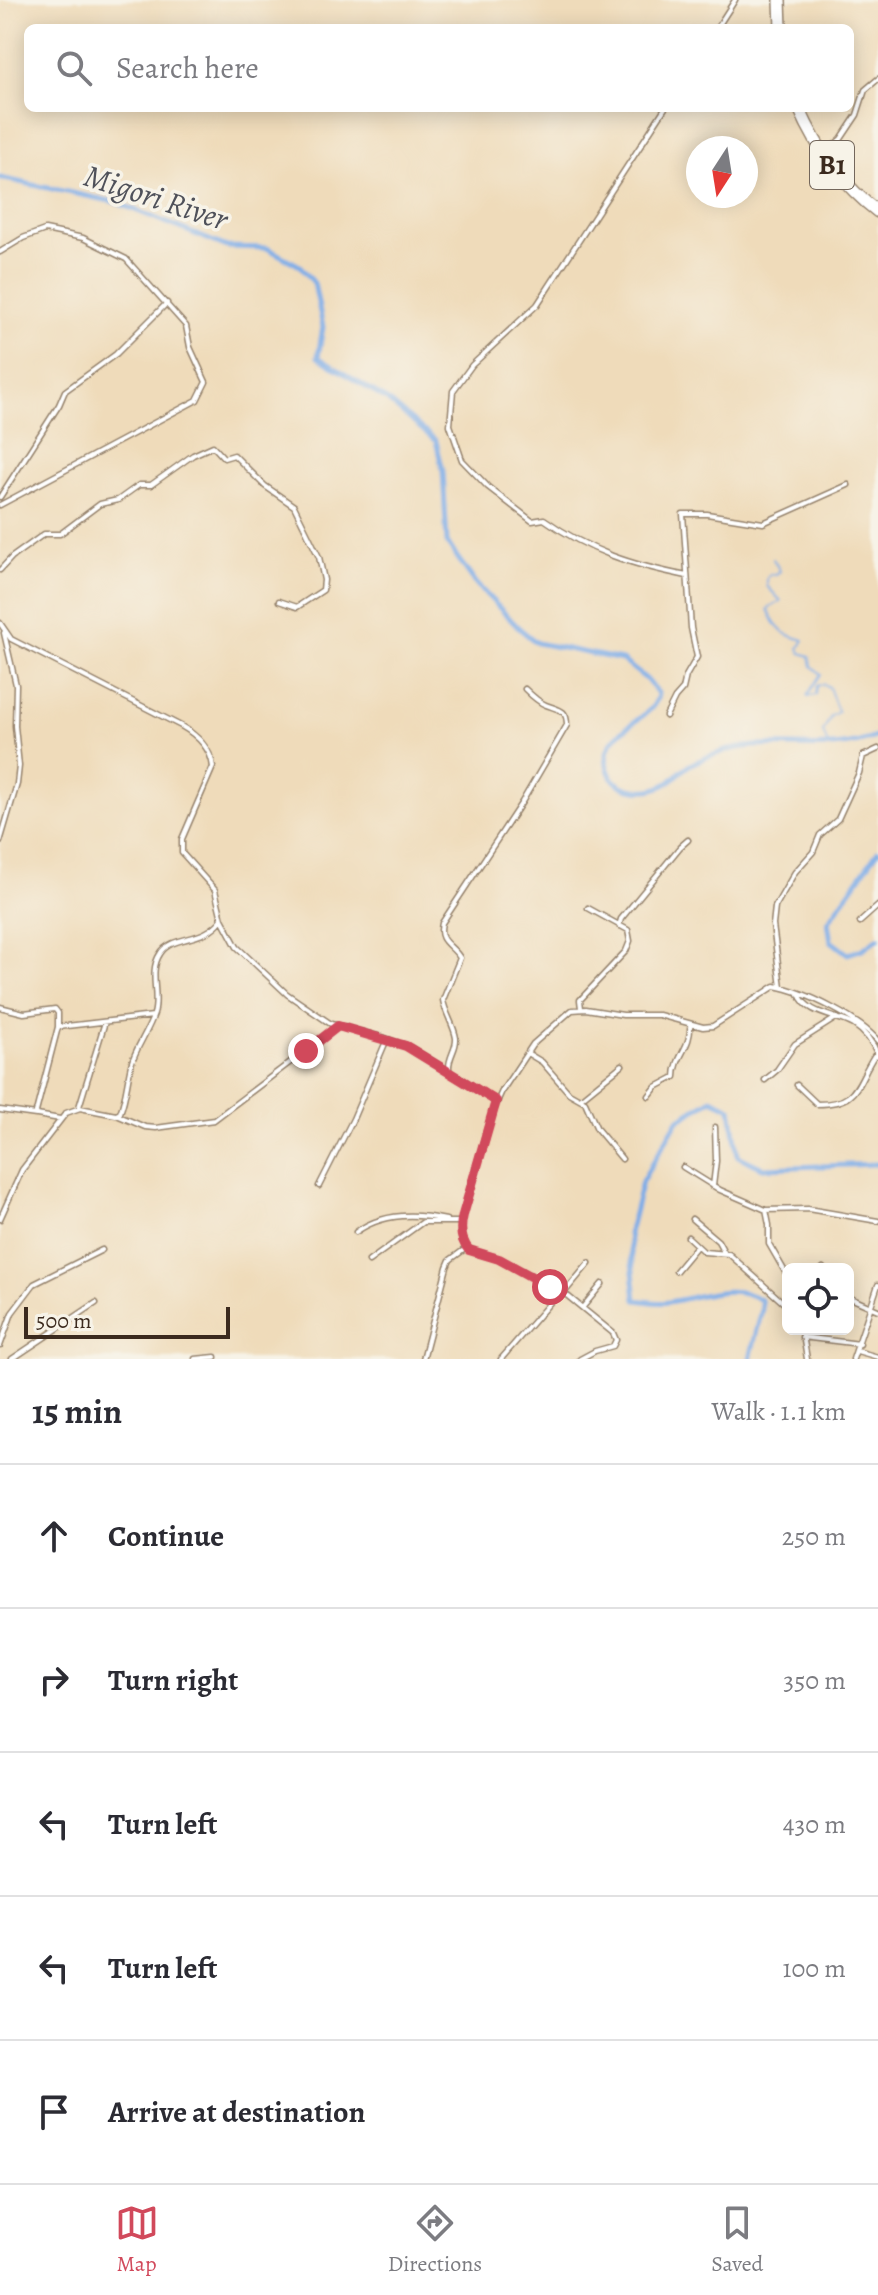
<!DOCTYPE html>
<html lang="en">
<head>
<meta charset="utf-8">
<style>
	body { margin:0; font-family:Alegreya,serif; background:#f7f7f7; color:#2b2b33 }
	.controls { position:absolute; right:24px; bottom:24px; display:grid; overflow:hidden; border-radius:12px; box-shadow:0 4px 20px #0003 }
	.controls button { width:72px; height:72px; display:grid; place-items:center; padding:0; border:0; border-bottom:2px solid #e1e1e2; background:#fff; color:#2b2b33; font:40px sans-serif }
	.compass { position:absolute; left:686px; top:136px; width:72px; height:72px; border-radius:50%; background:#fff; box-shadow:0 4px 20px #0003; rotate:192deg }
	.scale { position:absolute; left:24px; bottom:20px; width:206px; box-sizing:border-box; padding-left:8px; border:4px solid #3b2a1e; border-top:0; font-size:22px; line-height:28px; white-space:nowrap; color:#3b2a1e; -webkit-text-stroke:6px #f7f3e8; paint-order:stroke }
	.stop { position:absolute; width:24px; height:24px; margin:-18px; border:6px solid #d1495b; border-radius:50%; background:#fff }
	.stop.end { background:#d1495b; border-color:#fff; box-shadow:0 2px 8px #0008 }
	.list { margin:0; padding:0; list-style:none }
	h2 { display:flex; justify-content:space-between; align-items:center; height:104px; margin:0; padding:0 32px; font-size:34px }
	h2 small { font-size:26px; font-weight:400; color:#7c7c81 }
	.list li { display:grid; grid-template-columns:52px 1fr auto; gap:24px; align-items:center; box-sizing:border-box; height:144px; padding:0 32px; border-top:2px solid #e1e1e2 }
	.list b { display:block; font-size:30px; white-space:nowrap }
	.list em { font-size:26px; font-style:normal; color:#7c7c81 }
	.icon { flex:none; width:44px; height:44px; fill:none; stroke:currentColor; stroke-width:2; stroke-linecap:round; stroke-linejoin:round }
	.map { position:relative; flex:none; width:878px; height:1359px; overflow:hidden }
	.search { position:absolute; background:#fff; box-shadow:0 4px 20px #0003; left:24px; right:24px; top:24px; height:88px; display:flex; align-items:center; gap:20px; box-sizing:border-box; padding:0 28px; border-radius:12px; color:#7c7c81; font-size:30px }
	.sheet { height:824px; background:#fff }
	nav { display:flex; justify-content:space-around; align-items:center; box-sizing:border-box; height:112px; border-top:2px solid #e1e1e2; background:#fff; font-size:22px; color:#7c7c81 }
	nav a { display:grid; justify-items:center; gap:4px }
	nav .on { color:#d1495b }
	.map>svg:first-child { display:block }
	.lines { fill:none; stroke-linecap:round; stroke-linejoin:round }
	.stream { stroke:#7dace7; stroke-width:2 }
	.river { stroke:#7dace7; stroke-width:5 }
	.street-casing { stroke:#95826c; stroke-width:7 }
	.highway-casing { stroke:#95826c; stroke-width:14 }
	.street { stroke:#fff; stroke-width:4 }
	.highway { stroke:#fff; stroke-width:11 }
	.route { stroke:#d1495b; stroke-width:10 }
	.labels { text-anchor:middle; dominant-baseline:central; stroke-width:7; stroke-linejoin:round; paint-order:stroke }
	.shield { fill:#f7f3e8; stroke:#73665b; stroke-width:2 }
	.shield-label { font-size:28px; font-weight:bold; fill:#3b2a1e }
	.water-label { font-size:32px; font-style:italic; fill:#4f515a; stroke:#f7f3e8 }
</style>
</head>
<body>
<div class="map">
<svg width="878" height="1359" viewBox="0 0 878 1359">
	<rect width="100%" height="100%" fill="#f7f3e8"/>
	<filter id="ink" filterUnits="userSpaceOnUse"><feTurbulence type="fractalNoise" baseFrequency=".0125" numOctaves="2"/><feDisplacementMap in="SourceGraphic" scale="16" xChannelSelector="R" yChannelSelector="G"/><feConvolveMatrix kernelMatrix="1 2 1 2 8 2 1 2 1" color-interpolation-filters="sRGB"/></filter>
	<filter id="wash" filterUnits="userSpaceOnUse"><feTurbulence type="fractalNoise" baseFrequency=".006" numOctaves="4" result="noise"/><feDisplacementMap in="SourceGraphic" scale="32" xChannelSelector="R" yChannelSelector="G"/><feGaussianBlur stdDeviation="1.8" result="paint"/><feColorMatrix in="noise" values="0 0 0 0 0 0 0 0 0 0 0 0 0 0 0 0 0 1.4 0 .05"/><feComposite in="paint" operator="in"/></filter>
	<g filter="url(#wash)">
		<rect width="100%" height="100%" fill="#efdbba"/>
		<g class="lines">
			<path class="stream" d="M 773,559 L 780,571 L 776,575 L 771,574 L 767,578 L 767,586 L 781,601 L 768,609 C 778,632 782,634 804,640 L 799,648 L 801,653 L 810,656 L 812,666 L 821,674 L 807,696 L 816,695 L 817,686 L 823,684 L 829,687 L 838,712 L 831,716 L 823,732 L 829,748"/>
			<path class="river" d="M 0,178 L 115,202 L 227,247 L 267,248 L 300,266 L 314,283 L 323,327 L 318,357 L 388,401 L 436,441 L 443,471 L 447,543 L 477,585 L 520,629 L 537,643 L 622,660 L 646,679 L 658,693 C 657,722 596,728 608,769 C 616,794 650,795 670,782 C 676,777 681,770 688,766 C 696,761 707,757 716,754 C 769,734 822,759 878,736
				M 878,851 L 828,922 L 831,941 L 848,954 L 863,949 L 878,938
				M 750,1359 L 762,1309 L 761,1300 C 732,1281 698,1298 668,1302 C 658,1304 647,1301 636,1300 L 629,1233 L 642,1181 L 678,1120 L 712,1099 L 731,1108 L 738,1156 L 763,1168 L 878,1164"/>
		</g>
	</g>
	<g filter="url(#ink)">
		<g class="lines">
			<g class="street-casing">
				<path id="street" d="M 717,28 L 735,0
					M 665,108 L 537,305 L 472,365 L 453,391 L 450,425 L 462,460 L 488,487 L 532,521 L 544,519 C 590,552 632,565 687,576
					M 825,153 L 841,139 L 857,115 L 865,90 L 878,79
					M 0,252 L 23,238 L 45,230 L 83,238 L 126,259 L 186,326 L 190,347 L 206,382 L 197,400 L 0,505
					M 0,497 L 59,405 L 65,391 L 116,354 L 167,303
					M 0,570 L 12,557 L 44,534 L 60,534 L 100,504 L 118,500 L 139,485 L 151,485 L 193,455 L 213,446 L 224,458 L 234,455 L 265,486 L 294,506 L 319,557 L 324,580 L 323,590 L 297,607 L 279,601
					M 0,623 L 11,639 L 181,726 C 197,735 211,749 213,767 L 182,839 L 182,853 L 215,890 L 222,919 L 237,947 L 287,994 L 331,1024 L 385,1038 L 411,1048 L 496,1101
					M 666,716 L 675,698 L 683,689 L 686,676 L 697,657 L 691,628 L 683,514 L 707,514 L 763,523 L 848,485
					M 0,842 L 17,784 L 19,766 L 15,726 L 16,685 L 4,633
					M 860,922 L 878,906
					M 619,926 L 621,919 L 680,847 L 688,840
					M 781,987 L 773,925 L 775,907 L 795,872 L 813,852 L 820,835 L 838,819 L 859,773 L 863,756 L 878,749
					M 799,994 C 807,1015 837,1015 854,1025 C 865,1032 873,1043 878,1055
					M 0,1007 L 24,1013 L 55,1009 L 58,1013 L 58,1027 L 153,1016
					M 581,1008 L 580,1000 L 626,951 L 630,941 L 628,930 L 588,908
					M 58,1027 L 36,1112 L 37,1115 L 60,1119
					M 527,1053 L 542,1062 L 569,1093 L 585,1102 L 597,1129 L 622,1159
					M 449,1069 C 448,1057 457,1049 456,1038 C 454,1025 445,1013 443,1000 L 460,958 C 452,944 437,943 442,923 L 522,802 L 567,725 C 567,709 559,710 546,705 C 538,702 531,695 525,689
					M 765,1080 L 777,1070 L 795,1044 L 836,1018
					M 797,1085 L 817,1104 C 859,1104 855,1086 874,1056 L 878,1055
					M 649,1096 L 656,1087 L 675,1077 C 675,1056 692,1047 690,1024
					M 580,1099 L 622,1065
					M 79,1107 L 105,1022
					M 0,1110 L 36,1115
					M 119,1116 L 145,1127 L 156,1128 L 214,1120 L 338,1026
					M 683,1167 L 720,1190 L 766,1210 L 769,1225 L 769,1244 L 788,1277
					M 319,1186 L 353,1119 L 387,1039
					M 713,1186 L 716,1161 L 715,1127
					M 766,1210 L 808,1209 L 878,1221
					M 0,1219 L 22,1170 L 66,1113 L 80,1108 L 116,1115 L 120,1113 C 126,1098 127,1081 131,1065 C 136,1047 148,1032 154,1014 C 160,995 148,972 160,954 C 172,934 204,944 222,919
					M 692,1219 L 718,1241 L 724,1252
					M 356,1232 C 382,1213 415,1213 446,1220
					M 688,1237 L 704,1252 L 729,1254 L 788,1307
					M 369,1261 L 423,1222 L 461,1222
					M 822,1269 L 823,1268
					M 676,1271 L 696,1247
					M 564,1293 L 589,1263
					M 848,1297 L 878,1310
					M 583,1307 L 602,1284
					M 802,1329 L 807,1359
					M 802,1337 L 860,1344
					M 0,1346 L 12,1313 L 34,1284 L 102,1250
					M 857,1351 L 878,1357
					M 12,1359 L 96,1303
					M 195,1359 L 215,1357
					M 423,1359 L 447,1267 L 450,1260 L 465,1249
					M 501,1359 L 560,1291
					M 580,1359 L 595,1351 L 613,1346 L 616,1340 L 613,1333 L 564,1293 L 499,1259 L 466,1248 L 462,1237 L 461,1222 L 493,1111 L 502,1091 L 533,1044 L 572,1010 L 586,1009 L 623,1015 L 659,1015 L 703,1027 L 713,1026 L 775,986 C 804,991 859,1018 878,1041
					M 853,1359 L 878,1285"/>
			</g>
			<g class="highway-casing">
				<path id="highway" d="M 780,0 L 781,28
					M 799,108 C 817,149 842,185 878,212"/>
			</g>
			<use href="#street" class="street"/>
			<use href="#highway" class="highway"/>
		</g>
	</g>
	<g class="lines" filter="url(#ink)">
		<path class="route" d="M 306,1051 L 338,1026 L 406,1046 L 496,1101 L 463,1215 C 460,1227 460,1240 469,1250 L 499,1259 L 550,1287"/>
	</g>
	<g class="labels">
		<rect class="shield" x="810" y="141" width="44" height="48" rx="6"/>
		<g class="shield-label">
			<text x="832" y="165">B1</text>
		</g>
		<g class="water-label">
			<text transform="translate(156 197) rotate(18)">Migori River</text>
		</g>
	</g>
</svg>
<div class="controls">
<button><svg class="icon" aria-label="locate" viewBox="0 0 24 24"><circle cx="12" cy="12" r="6"/><path d="M12 2v4M12 18v4M2 12h4M18 12h4"/></svg></button>
</div>
<svg class="compass" viewBox="-18 -18 36 36"><path d="M0-13l5 13h-10z" fill="#e53935"/><path d="M0 13l5-13h-10z" fill="#7c7c81"/></svg>
<div class="scale">500 m</div>
<div class="stop" style="left:550px;top:1287px"></div>
<div class="stop end" style="left:306px;top:1051px"></div>
<div class="search"><svg class="icon" aria-label="search" viewBox="0 0 24 24"><circle cx="10" cy="10" r="6"/><path d="M15 15l6 6"/></svg>Search here</div>
</div>
<section class="sheet">
<h2>15 min<small>Walk · 1.1 km</small></h2>
<ul class="list">
<li><svg class="icon" aria-label="ahead" viewBox="0 0 24 24"><path d="M12 20V5M6 11l6-6 6 6"/></svg><div><b>Continue</b></div><em>250 m</em></li>
<li><svg class="icon" aria-label="right" viewBox="0 0 24 24"><path d="M7 20v-9h11M14 6l5 5-5 5"/></svg><div><b>Turn right</b></div><em>350 m</em></li>
<li><svg class="icon" aria-label="left" viewBox="0 0 24 24"><path d="M17 20v-9H6M10 6l-5 5 5 5"/></svg><div><b>Turn left</b></div><em>430 m</em></li>
<li><svg class="icon" aria-label="left" viewBox="0 0 24 24"><path d="M17 20v-9H6M10 6l-5 5 5 5"/></svg><div><b>Turn left</b></div><em>100 m</em></li>
<li><svg class="icon" aria-label="arrive" viewBox="0 0 24 24"><path d="M6 21V4h12l-3 4 3 4H6"/></svg><div><b>Arrive at destination</b></div></li>
</ul>
</section>
<nav>
<a class="on"><svg class="icon" aria-label="map" viewBox="0 0 24 24"><path d="M3 6l6-2 6 2 6-2v14l-6 2-6-2-6 2zM9 4v14M15 6v14"/></svg>Map</a>
<a><svg class="icon" aria-label="directions" viewBox="0 0 24 24"><path d="M12 3l9 9-9 9-9-9zM9 14v-3h6M13 9l2 2-2 2"/></svg>Directions</a>
<a><svg class="icon" aria-label="saved" viewBox="0 0 24 24"><path d="M7 4h10v16l-5-4-5 4z"/></svg>Saved</a>
</nav>
</body>
</html>
